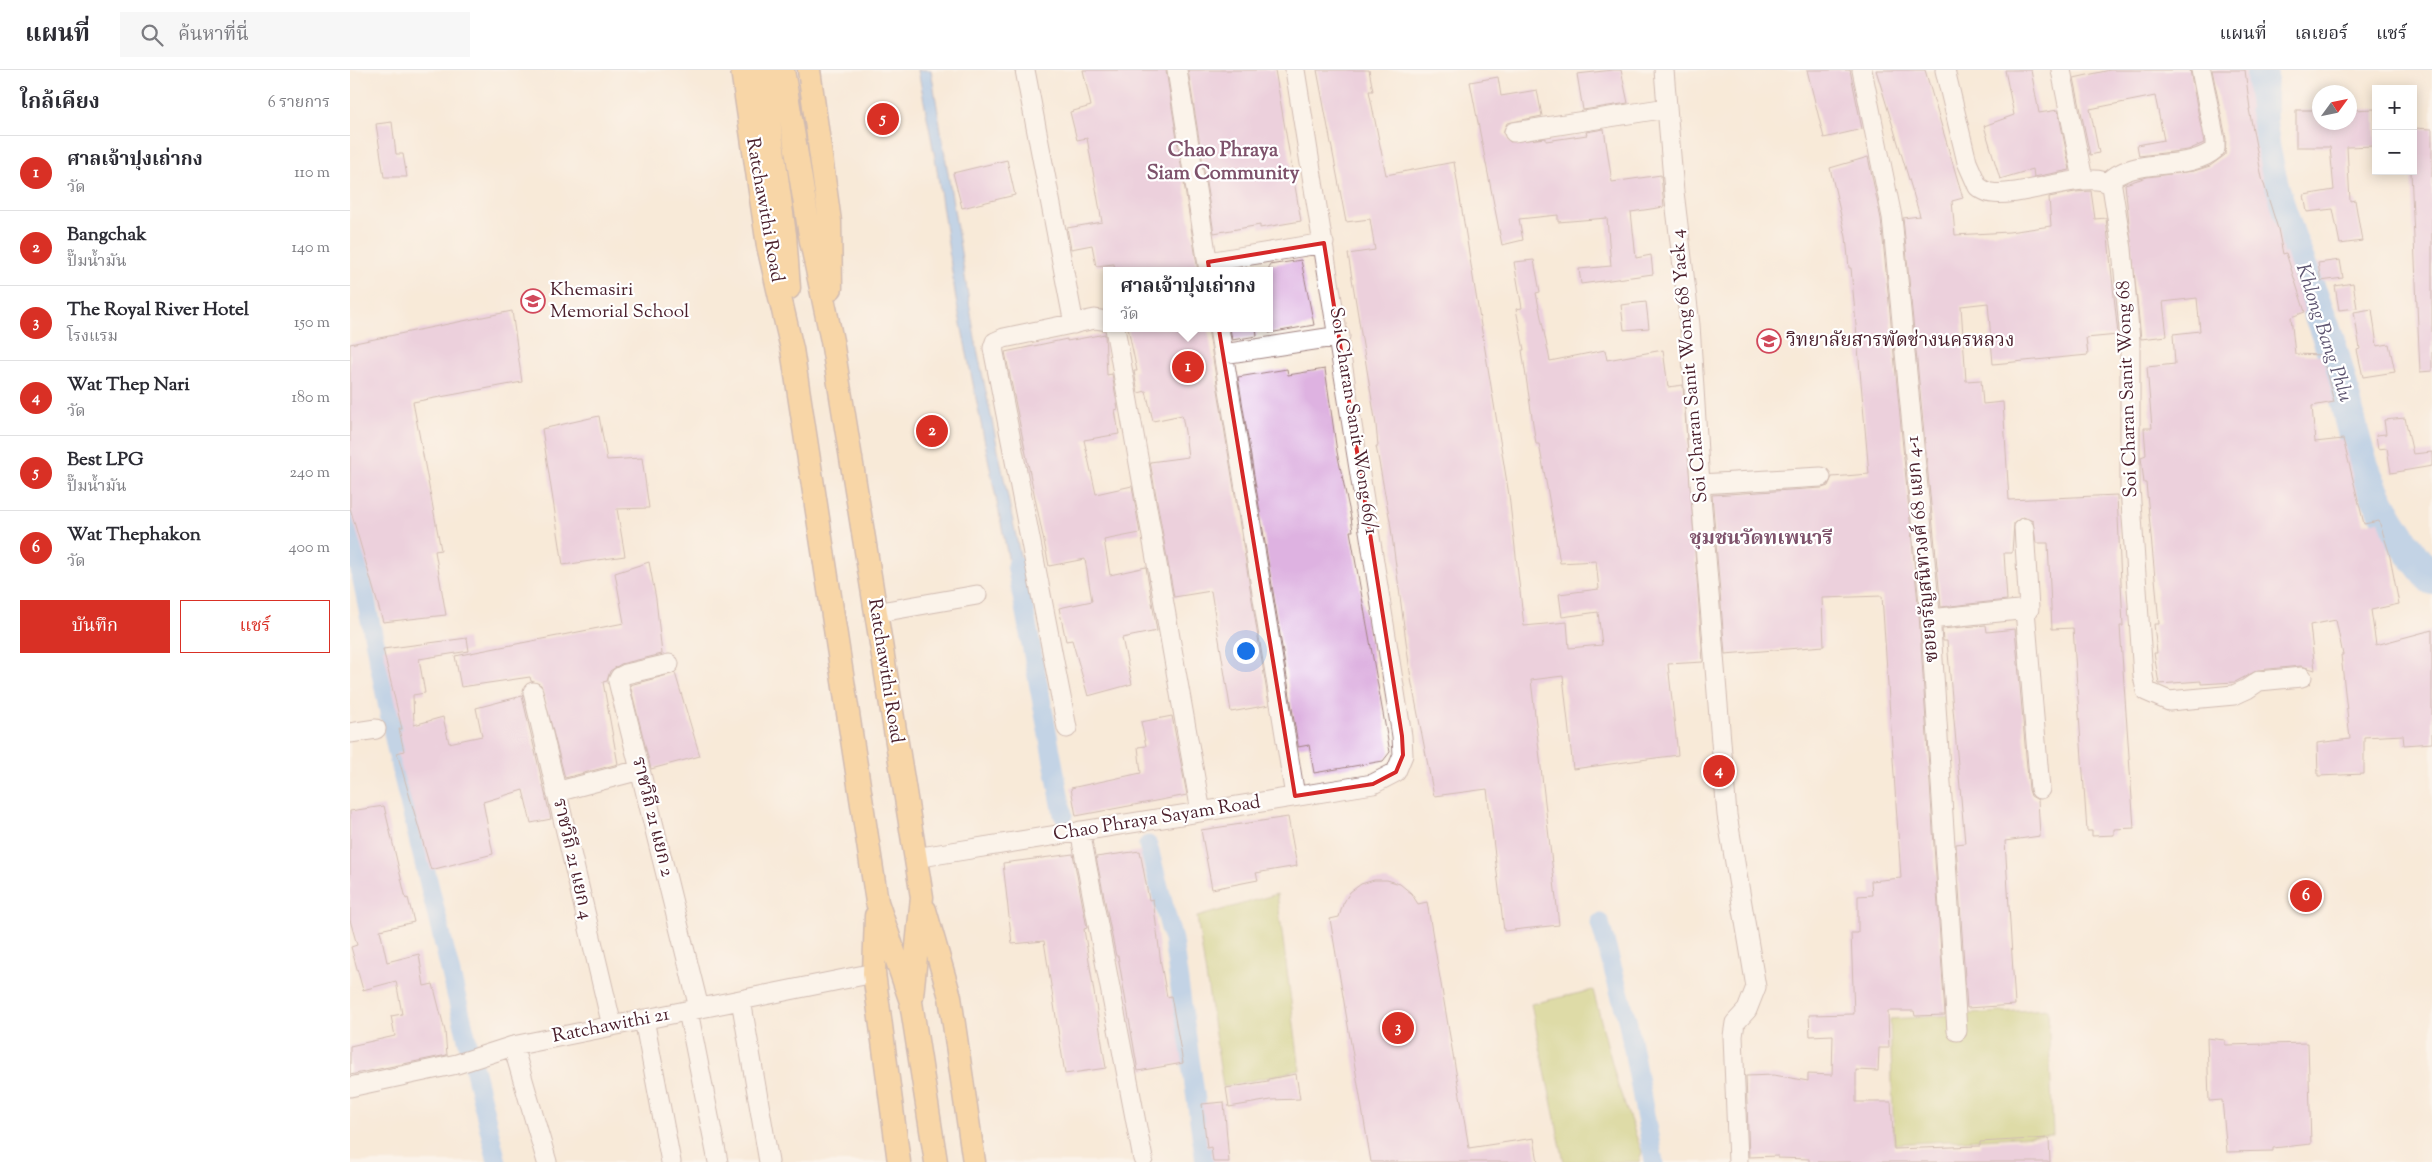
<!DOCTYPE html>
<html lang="th">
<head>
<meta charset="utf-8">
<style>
	body { margin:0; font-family:"Sorts Mill Goudy","Noto Serif Thai",serif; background:#f7f7f7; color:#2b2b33 }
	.controls { position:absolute; right:15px; top:15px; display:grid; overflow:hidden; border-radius:0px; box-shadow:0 2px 12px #0003 }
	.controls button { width:45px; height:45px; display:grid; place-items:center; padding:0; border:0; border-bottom:1px solid #e1e1e2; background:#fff; color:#2b2b33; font:25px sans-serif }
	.compass { position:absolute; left:1962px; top:15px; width:45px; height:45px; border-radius:50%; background:#fff; box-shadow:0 2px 12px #0003; rotate:57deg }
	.you { position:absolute; left:895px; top:580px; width:18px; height:18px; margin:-12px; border:4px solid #fff; border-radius:50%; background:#1a73e8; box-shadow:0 0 0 8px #1a73e833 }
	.badge { display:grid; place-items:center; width:32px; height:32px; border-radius:50%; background:#d93025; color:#fff; font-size:16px; font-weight:700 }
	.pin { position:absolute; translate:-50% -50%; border:2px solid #fff; box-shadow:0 1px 5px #0006 }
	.popup { position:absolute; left:753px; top:197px; width:170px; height:65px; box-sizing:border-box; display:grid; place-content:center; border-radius:0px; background:#fff; filter:drop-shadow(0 1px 4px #0005); font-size:16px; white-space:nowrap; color:#7c7c81 }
	.popup b { font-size:19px; color:#2b2b33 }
	.popup::after { content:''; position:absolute; left:50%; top:100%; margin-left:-10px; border:10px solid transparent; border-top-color:#fff }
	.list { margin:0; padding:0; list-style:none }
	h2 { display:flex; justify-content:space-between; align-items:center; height:65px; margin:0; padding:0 20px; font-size:21px }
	h2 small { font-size:16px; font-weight:400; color:#7c7c81 }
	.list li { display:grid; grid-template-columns:32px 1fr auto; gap:15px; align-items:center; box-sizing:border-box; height:75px; padding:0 20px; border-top:1px solid #e1e1e2 }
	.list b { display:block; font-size:19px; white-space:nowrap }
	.list p { margin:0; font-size:16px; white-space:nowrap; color:#7c7c81 }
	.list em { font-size:16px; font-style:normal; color:#7c7c81 }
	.actions { display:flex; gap:10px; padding:15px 20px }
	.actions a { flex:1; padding:11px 0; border:1px solid #d93025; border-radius:0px; text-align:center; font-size:18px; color:#d93025 }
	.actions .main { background:#d93025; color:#fff }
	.icon { flex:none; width:28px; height:28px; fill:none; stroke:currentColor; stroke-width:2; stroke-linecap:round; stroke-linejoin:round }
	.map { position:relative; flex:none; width:2082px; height:1092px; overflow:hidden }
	header { display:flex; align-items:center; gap:30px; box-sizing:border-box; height:70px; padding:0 25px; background:#fff; border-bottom:1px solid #e1e1e2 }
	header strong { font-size:24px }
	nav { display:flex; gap:28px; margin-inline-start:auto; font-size:18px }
	.search { width:350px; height:45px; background:#f7f7f7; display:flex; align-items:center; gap:12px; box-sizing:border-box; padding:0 18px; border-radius:0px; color:#7c7c81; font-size:19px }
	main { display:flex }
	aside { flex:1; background:#fff }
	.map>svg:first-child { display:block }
	.green { fill:#beca6b; stroke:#84744b }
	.water { fill:#84b9f3; stroke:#676c8f }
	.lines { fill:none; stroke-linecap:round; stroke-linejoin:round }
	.canal { stroke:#84b9f3; stroke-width:19 }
	.river { stroke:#84b9f3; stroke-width:32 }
	.building { fill:#deb2e1 }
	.minor-casing { stroke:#a18482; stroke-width:21 }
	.major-casing { stroke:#a18482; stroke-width:25 }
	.minor { stroke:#fff; stroke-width:19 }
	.major { stroke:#f8bf6c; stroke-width:22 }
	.marked { fill:none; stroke:#d62828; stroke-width:4; stroke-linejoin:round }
	.labels { text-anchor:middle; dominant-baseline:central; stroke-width:4.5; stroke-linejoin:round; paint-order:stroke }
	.street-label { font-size:19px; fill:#4a1f2b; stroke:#fff }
	.poi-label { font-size:19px; fill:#4a1f2b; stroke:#fff; text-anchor:start }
	.neighbourhood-label { font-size:20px; font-weight:bold; fill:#7e526b; stroke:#fff }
	.water-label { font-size:20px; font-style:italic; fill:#5e5571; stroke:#fff }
</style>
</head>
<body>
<header>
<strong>แผนที่</strong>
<div class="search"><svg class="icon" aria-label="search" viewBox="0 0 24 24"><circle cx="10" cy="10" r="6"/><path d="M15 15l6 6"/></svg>ค้นหาที่นี่</div>
<nav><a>แผนที่</a><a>เลเยอร์</a><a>แชร์</a></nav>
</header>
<main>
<aside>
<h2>ใกล้เคียง<small>6 รายการ</small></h2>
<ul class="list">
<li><span class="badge">1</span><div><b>ศาลเจ้าปุงเถ่ากง</b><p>วัด</p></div><em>110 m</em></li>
<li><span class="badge">2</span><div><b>Bangchak</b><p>ปั๊มน้ำมัน</p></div><em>140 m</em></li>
<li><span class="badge">3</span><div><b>The Royal River Hotel</b><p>โรงแรม</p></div><em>150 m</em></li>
<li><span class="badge">4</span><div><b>Wat Thep Nari</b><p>วัด</p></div><em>180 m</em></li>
<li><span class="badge">5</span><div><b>Best LPG</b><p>ปั๊มน้ำมัน</p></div><em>240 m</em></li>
<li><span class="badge">6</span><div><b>Wat Thephakon</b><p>วัด</p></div><em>400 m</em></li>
</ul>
<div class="actions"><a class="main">บันทึก</a><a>แชร์</a></div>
</aside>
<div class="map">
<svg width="2082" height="1092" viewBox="0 0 2082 1092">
	<rect width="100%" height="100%" fill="#fff"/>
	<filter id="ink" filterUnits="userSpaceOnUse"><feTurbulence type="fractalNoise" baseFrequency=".02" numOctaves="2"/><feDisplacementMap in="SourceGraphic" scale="10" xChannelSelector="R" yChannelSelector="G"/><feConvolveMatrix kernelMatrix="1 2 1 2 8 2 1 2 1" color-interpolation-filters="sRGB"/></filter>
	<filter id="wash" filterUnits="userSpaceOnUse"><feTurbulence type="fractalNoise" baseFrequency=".0096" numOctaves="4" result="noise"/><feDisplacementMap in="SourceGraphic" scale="20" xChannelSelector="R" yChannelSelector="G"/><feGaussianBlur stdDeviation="1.12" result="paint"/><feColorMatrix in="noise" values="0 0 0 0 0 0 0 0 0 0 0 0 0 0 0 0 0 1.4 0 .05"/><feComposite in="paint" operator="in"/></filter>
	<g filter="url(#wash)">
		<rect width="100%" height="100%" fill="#f8ead8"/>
		<path class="green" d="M 927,824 L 950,1000 L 873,1017 L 847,847 Z
			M 1243,920 L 1268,1016 L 1292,1082 L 1289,1092 L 1214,1092 L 1181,934 Z
			M 1698,939 L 1703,1065 L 1544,1074 L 1540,949 Z"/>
		<path class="water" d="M 568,0 L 581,0 L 626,274 L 677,519 L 665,522 L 606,229 L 586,93 Z"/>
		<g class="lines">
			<path class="canal" d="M 0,451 L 47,683 L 147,1092
				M 666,495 L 713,745
				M 798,775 L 823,870 L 855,1092
				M 1250,853 L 1278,953 L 1304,1092"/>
			<path class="river" d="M 1912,0 C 1912,20 1909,41 1912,60 C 1921,138 1960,210 1983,283 C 1995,323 2001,365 2016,404 C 2032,443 2055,477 2082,509"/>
		</g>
		<g id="blocks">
			<path class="building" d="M 733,0 L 816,0 L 848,201 L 765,201 L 764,194 L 746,196 L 742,175 L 721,179 L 717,158 L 752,152 L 737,68 L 727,70 L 720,42 L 741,36 Z
				M 838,0 L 925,0 L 951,151 L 910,158 L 910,155 L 864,163 Z
				M 967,0 L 1019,0 L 1023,21 L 1019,21 L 1036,105 L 1104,92 L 1159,425 L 1174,556 L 1217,552 L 1219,578 L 1252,575 L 1248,542 L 1212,547 L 1209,524 L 1249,519 L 1246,491 L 1210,493 L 1197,417 L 1189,374 L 1186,374 L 1172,280 L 1174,280 L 1166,239 L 1172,238 L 1164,192 L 1184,190 L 1190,222 L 1186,223 L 1200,291 L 1255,280 L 1257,290 L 1313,280 L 1318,317 L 1333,315 L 1353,592 L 1318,594 L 1328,685 L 1223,699 L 1213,606 L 1181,610 L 1209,855 L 1154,861 L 1137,719 L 1084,726 L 1061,609 L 1040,451 L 1026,376 L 1028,376 L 1026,355 L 998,184 L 1025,180 L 1020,149 L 996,152 Z
				M 1263,0 L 1271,0 L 1278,33 L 1233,40 L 1227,4 Z
				M 1457,0 L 1500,0 L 1512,59 L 1474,68 Z
				M 1526,0 L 1575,0 L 1613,128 L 1602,131 L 1605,165 L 1659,162 L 1701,156 L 1699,127 L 1725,122 L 1741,121 L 1745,149 L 1756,148 L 1768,265 L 1736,268 L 1738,285 L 1643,294 L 1638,233 L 1611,236 L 1616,311 L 1631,310 L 1633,334 L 1653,332 L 1659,430 L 1767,425 L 1773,556 L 1770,556 L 1784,758 L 1764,759 L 1764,765 L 1742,766 L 1742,761 L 1737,761 L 1723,558 L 1702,559 L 1698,473 L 1686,473 L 1683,451 L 1673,447 L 1664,453 L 1662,483 L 1654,483 L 1657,530 L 1591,537 L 1553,148 L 1570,146 Z
				M 1655,0 L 1681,0 L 1689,43 L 1708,40 L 1720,100 L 1684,107 L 1683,99 L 1650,109 L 1634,56 L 1664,45 Z
				M 1760,0 L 1840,0 L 1854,73 L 1838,80 L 1789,86 L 1787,75 L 1814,70 L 1805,26 L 1740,39 L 1749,83 L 1740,85 L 1724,8 Z
				M 1862,0 L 1895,0 L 1900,39 L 1899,39 L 1912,108 L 1928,159 L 1933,184 L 1936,183 L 1955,242 L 1941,247 L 1945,284 L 1972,285 L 1984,332 L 1962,336 L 1965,372 L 1993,369 L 2014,454 L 2029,451 L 2039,482 L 2049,534 L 2021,540 L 2026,575 L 2082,560 L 2082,673 L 2054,675 L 2053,665 L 2014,667 L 2014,704 L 1968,706 L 1967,673 L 2000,669 L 1991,585 L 1993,585 L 1986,550 L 1960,555 L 1965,600 L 1951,596 L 1908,600 L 1885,612 L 1851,614 L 1851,611 L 1809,614 L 1804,583 L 1807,583 L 1804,554 L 1809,554 L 1806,519 L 1796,413 L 1794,413 L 1791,387 L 1796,385 L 1794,358 L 1802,358 L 1797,297 L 1825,294 L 1823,264 L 1850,261 L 1847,228 L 1813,232 L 1817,266 L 1791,269 L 1775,114 L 1797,107 L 1844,101 L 1860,96 L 1875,85 L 1876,68 Z
				M 1148,7 L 1151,26 L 1187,20 L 1192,46 L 1157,53 L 1153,63 L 1160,72 L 1196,68 L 1196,71 L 1237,65 L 1236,62 L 1254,59 L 1262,112 L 1311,105 L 1314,137 L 1281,142 L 1286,188 L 1301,185 L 1303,204 L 1231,214 L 1229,199 L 1261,196 L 1257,148 L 1208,152 L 1208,145 L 1169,149 L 1173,170 L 1152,175 L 1120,12 Z
				M 2025,39 L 2025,76 L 1997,77 L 2000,131 L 2005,130 L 2012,171 L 1990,174 L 1983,139 L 1957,142 L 1954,125 L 1984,120 L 1980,77 L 1946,77 L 1946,40 L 1970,40 L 1970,52 L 2000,52 L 2000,40 Z
				M 42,52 L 46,84 L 53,84 L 57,107 L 34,107 L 26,54 Z
				M 2063,58 L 2082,59 L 2082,301 L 2070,302 L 2061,101 L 2063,101 Z
				M 1518,87 L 1531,149 L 1569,544 L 1595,945 L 1565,946 L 1564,941 L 1538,941 L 1539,978 L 1529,978 L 1528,1001 L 1506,1000 L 1506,1032 L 1541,1032 L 1544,1079 L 1630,1076 L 1630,1072 L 1699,1068 L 1700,1092 L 1459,1092 L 1459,1089 L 1428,1088 L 1428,1086 L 1399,1087 L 1396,1006 L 1424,1005 L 1458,1011 L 1458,1004 L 1482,1005 L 1483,965 L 1460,966 L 1459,945 L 1504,944 L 1501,863 L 1508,863 L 1508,826 L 1522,825 L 1521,811 L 1551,808 L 1532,526 L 1472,528 L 1474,576 L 1375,584 L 1362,425 L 1472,418 L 1478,416 L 1482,407 L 1519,404 L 1501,198 L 1499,198 L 1496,167 L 1480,98 Z
				M 657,90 L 665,125 L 612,138 L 603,103 Z
				M 951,190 L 964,255 L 919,263 L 919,195 Z
				M 1990,190 L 1993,208 L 1971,211 L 1968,193 Z
				M 2003,213 L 2007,238 L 1989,240 L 1985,216 Z
				M 1296,232 L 1299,258 L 1274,260 L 1271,235 Z
				M 2022,239 L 2027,276 L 2039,274 L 2045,302 L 2013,307 L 2007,280 L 2010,279 L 2004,242 Z
				M 162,241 L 172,312 L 63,332 L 91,480 L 85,481 L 96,545 L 33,552 L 0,438 L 0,274 Z
				M 778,258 L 858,258 L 919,635 L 881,642 L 861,521 L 824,527 L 800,392 L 838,387 L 835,362 L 832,345 L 803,351 L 796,321 L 788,323 L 784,301 L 787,301 Z
				M 880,258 L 906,258 L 907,266 L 882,270 Z
				M 755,264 L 757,305 L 762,304 L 768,339 L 765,340 L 769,364 L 734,370 L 746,424 L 782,416 L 790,463 L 754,470 L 760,505 L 796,497 L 807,561 L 772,568 L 782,614 L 738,626 L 722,570 L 716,571 L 709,538 L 742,531 L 735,489 L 699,496 L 655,282 L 717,269 L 717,271 Z
				M 937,299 L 938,305 L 975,299 L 987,382 L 1001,448 L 1003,461 L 1000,461 L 1040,682 L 1033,691 L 964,703 L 959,675 L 948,677 L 948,675 L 888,307 Z
				M 249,346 L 257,390 L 292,388 L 299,438 L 267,439 L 275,486 L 213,495 L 192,359 Z
				M 2055,348 L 2063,384 L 2082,382 L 2082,396 L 2041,403 L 2037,378 L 2028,379 L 2026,365 L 2036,364 L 2034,350 Z
				M 299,492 L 306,529 L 312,584 L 271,594 L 260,601 L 257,611 L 253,612 L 268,694 L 215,708 L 191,615 L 181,611 L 180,607 L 111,617 L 105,586 L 274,553 L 265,503 Z
				M 1636,555 L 1637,562 L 1665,559 L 1679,720 L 1681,726 L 1688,730 L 1690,766 L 1655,771 L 1665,935 L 1617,938 L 1606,774 L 1615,773 L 1598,583 L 1597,571 L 1593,571 L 1592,559 Z
				M 117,568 L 119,581 L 69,589 L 75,623 L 63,625 L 64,655 L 93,647 L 99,673 L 132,666 L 126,638 L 172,626 L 201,749 L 181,753 L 173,720 L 133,732 L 143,784 L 81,800 L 47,683 L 54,681 L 49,659 L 52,659 L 33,579 Z
				M 325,603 L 350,686 L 301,699 L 280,615 Z
				M 822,646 L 837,725 L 726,746 L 721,718 L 791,703 L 788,677 L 796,676 L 791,652 Z
				M 34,736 L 56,829 L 58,828 L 64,852 L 30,860 L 37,892 L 69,884 L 74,916 L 83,914 L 95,961 L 97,985 L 0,1005 L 0,976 L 45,966 L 41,946 L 52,944 L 46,911 L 13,920 L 1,877 L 7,875 L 0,850 L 0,741 Z
				M 938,747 L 947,796 L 906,803 L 908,810 L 862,819 L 851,760 Z
				M 790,781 L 799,830 L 803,829 L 811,894 L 817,927 L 821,926 L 833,993 L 788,1001 L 768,886 L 766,886 L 746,787 Z
				M 723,784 L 737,858 L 734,859 L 756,998 L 715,1004 L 694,871 L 662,874 L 653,793 Z
				M 1024,810 L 1037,810 L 1050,814 L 1061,823 L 1068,834 L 1077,832 L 1119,1078 L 1184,1068 L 1188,1092 L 1021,1092 L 980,849 L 989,847 L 993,834 L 1000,822 L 1011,814 Z
				M 1857,968 L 1875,970 L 1875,975 L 1958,973 L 1961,1074 L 1923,1078 L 1923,1081 L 1877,1082 L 1872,1030 L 1859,1031 Z
				M 946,1004 L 950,1029 L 921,1030 L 879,1037 L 876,1018 L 918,1011 L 918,1009 Z
				M 874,1032 L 879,1092 L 863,1092 L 861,1077 L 857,1078 L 852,1034 Z"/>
		</g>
	</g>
	<g filter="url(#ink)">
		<use href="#blocks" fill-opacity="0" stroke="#a18482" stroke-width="1"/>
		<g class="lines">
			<g class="minor-casing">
				<path id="minor" d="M 675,0 L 724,254
					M 827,0 L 859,201
					M 1314,0 L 1324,122 L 1340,255 L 1350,414 L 1377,745 L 1406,917 L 1397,940 L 1385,953 L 1383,966 L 1388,1092
					M 1512,0 L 1542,147 L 1580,543 L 1607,961
					M 1595,0 L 1617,92 L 1628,117 C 1632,119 1637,123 1642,123 C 1671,128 1743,97 1762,116 L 1772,179 L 1780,271 L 1780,418 L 1793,606 L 1796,621 L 1819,631 L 1884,625 L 1897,619 L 1909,611 L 1952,607
					M 1711,0 L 1733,109
					M 1164,62 L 1317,38
					M 1758,113 C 1782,85 1839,103 1865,79 L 1865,70 L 1851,0
					M 858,192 L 974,173
					M 765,258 L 851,742
					M 869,258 L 945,726
					M 873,284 L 990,266
					M 1350,414 L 1471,407
					M 1675,540 L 1690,719
					M 525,543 L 627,525
					M 1580,549 L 1679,539 L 1674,458
					M 319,594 L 276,604 L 270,607 L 268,611 L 349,938
					M 183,622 L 262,956
					M 717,658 L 643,278 L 645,272 L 654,268 L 745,249 L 757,251
					M 0,663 L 26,659
					M 206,722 L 290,700
					M 730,761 L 793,1089
					M 565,788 L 1023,714 L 1046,702 L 1053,685 L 1052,666 L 945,0
					M 391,930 L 419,1092
					M 338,941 L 368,1092
					M 294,949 L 321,1092
					M 163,976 L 197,1092
					M 0,1017 L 107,994 L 163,976 L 524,903"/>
			</g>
			<g class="major-casing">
				<path id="major" d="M 392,0 L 418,176 L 442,279 L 527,832 L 561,932 L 586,1092
					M 412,0 L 435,165 L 439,218
					M 433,0 L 461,171 L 482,271 L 572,827 L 562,926
					M 459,0 L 480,152 L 481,218
					M 575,840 L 600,927 L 624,1092
					M 526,846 L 524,903 L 549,1092"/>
			</g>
			<use href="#minor" class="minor"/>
			<use href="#major" class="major"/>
		</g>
	</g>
	<path d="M0 0H2082V1092H0ZM 974,173 L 1052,666 L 1053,685 L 1046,702 L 1023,714 L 945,726 L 858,192 Z" fill="#f8ead8" fill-opacity=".55" fill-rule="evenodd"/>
	<path class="marked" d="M 974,173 L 1052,666 L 1053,685 L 1046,702 L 1023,714 L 945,726 L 858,192 Z"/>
	<defs>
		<g id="school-ring" transform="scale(1.25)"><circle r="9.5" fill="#fff" stroke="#d1495b" stroke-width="1.5"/><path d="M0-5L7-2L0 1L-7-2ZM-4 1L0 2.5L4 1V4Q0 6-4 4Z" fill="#d1495b"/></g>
		<g id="university-ring" transform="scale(1.25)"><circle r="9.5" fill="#fff" stroke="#d1495b" stroke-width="1.5"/><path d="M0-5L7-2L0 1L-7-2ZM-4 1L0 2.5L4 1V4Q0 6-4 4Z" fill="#d1495b"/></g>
	</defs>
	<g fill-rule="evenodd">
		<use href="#school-ring" x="183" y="231"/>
		<use href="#university-ring" x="1419" y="271"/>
	</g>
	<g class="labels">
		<g class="street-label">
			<text transform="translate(414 140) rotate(80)">Ratchawithi Road</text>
			<text transform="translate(1340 296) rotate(-95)">Soi Charan Sanit Wong 68 Yaek 4</text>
			<text transform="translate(1778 319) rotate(-92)">Soi Charan Sanit Wong 68</text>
			<text transform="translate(1003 351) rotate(81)">Soi Charan Sanit Wong 66/1</text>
			<text transform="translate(1573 479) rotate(-95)">ซอยจรัญสนิทวงศ์ 68 แยก 4-1</text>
			<text transform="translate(535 601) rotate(81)">Ratchawithi Road</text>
			<text transform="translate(302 747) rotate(76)">ราชวิถี 21 แยก 2</text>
			<text transform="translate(807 749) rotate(-9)">Chao Phraya Sayam Road</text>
			<text transform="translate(222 789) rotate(77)">ราชวิถี 21 แยก 4</text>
			<text transform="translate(261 956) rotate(-11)">Ratchawithi 21</text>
		</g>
		<g class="poi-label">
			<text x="200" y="220">Khemasiri<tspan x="200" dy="22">Memorial School</tspan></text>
			<text x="1436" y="271">วิทยาลัยสารพัดช่างนครหลวง</text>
		</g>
		<g class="neighbourhood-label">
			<text x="873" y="81">Chao Phraya<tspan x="873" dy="23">Siam Community</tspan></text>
			<text x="1411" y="469">ชุมชนวัดทเพนารี</text>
		</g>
		<g class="water-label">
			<text transform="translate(1973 263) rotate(72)">Khlong Bang Phlu</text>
		</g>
	</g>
</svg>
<div class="controls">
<button>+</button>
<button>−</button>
</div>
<svg class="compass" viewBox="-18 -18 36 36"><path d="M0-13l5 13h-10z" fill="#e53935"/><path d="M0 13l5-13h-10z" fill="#7c7c81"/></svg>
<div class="you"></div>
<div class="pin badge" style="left:838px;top:297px">1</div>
<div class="popup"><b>ศาลเจ้าปุงเถ่ากง</b>วัด</div>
<div class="pin badge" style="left:582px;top:361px">2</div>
<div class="pin badge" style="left:1048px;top:958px">3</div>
<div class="pin badge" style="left:1369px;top:701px">4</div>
<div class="pin badge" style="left:533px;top:49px">5</div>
<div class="pin badge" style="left:1956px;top:826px">6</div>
</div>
</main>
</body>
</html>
